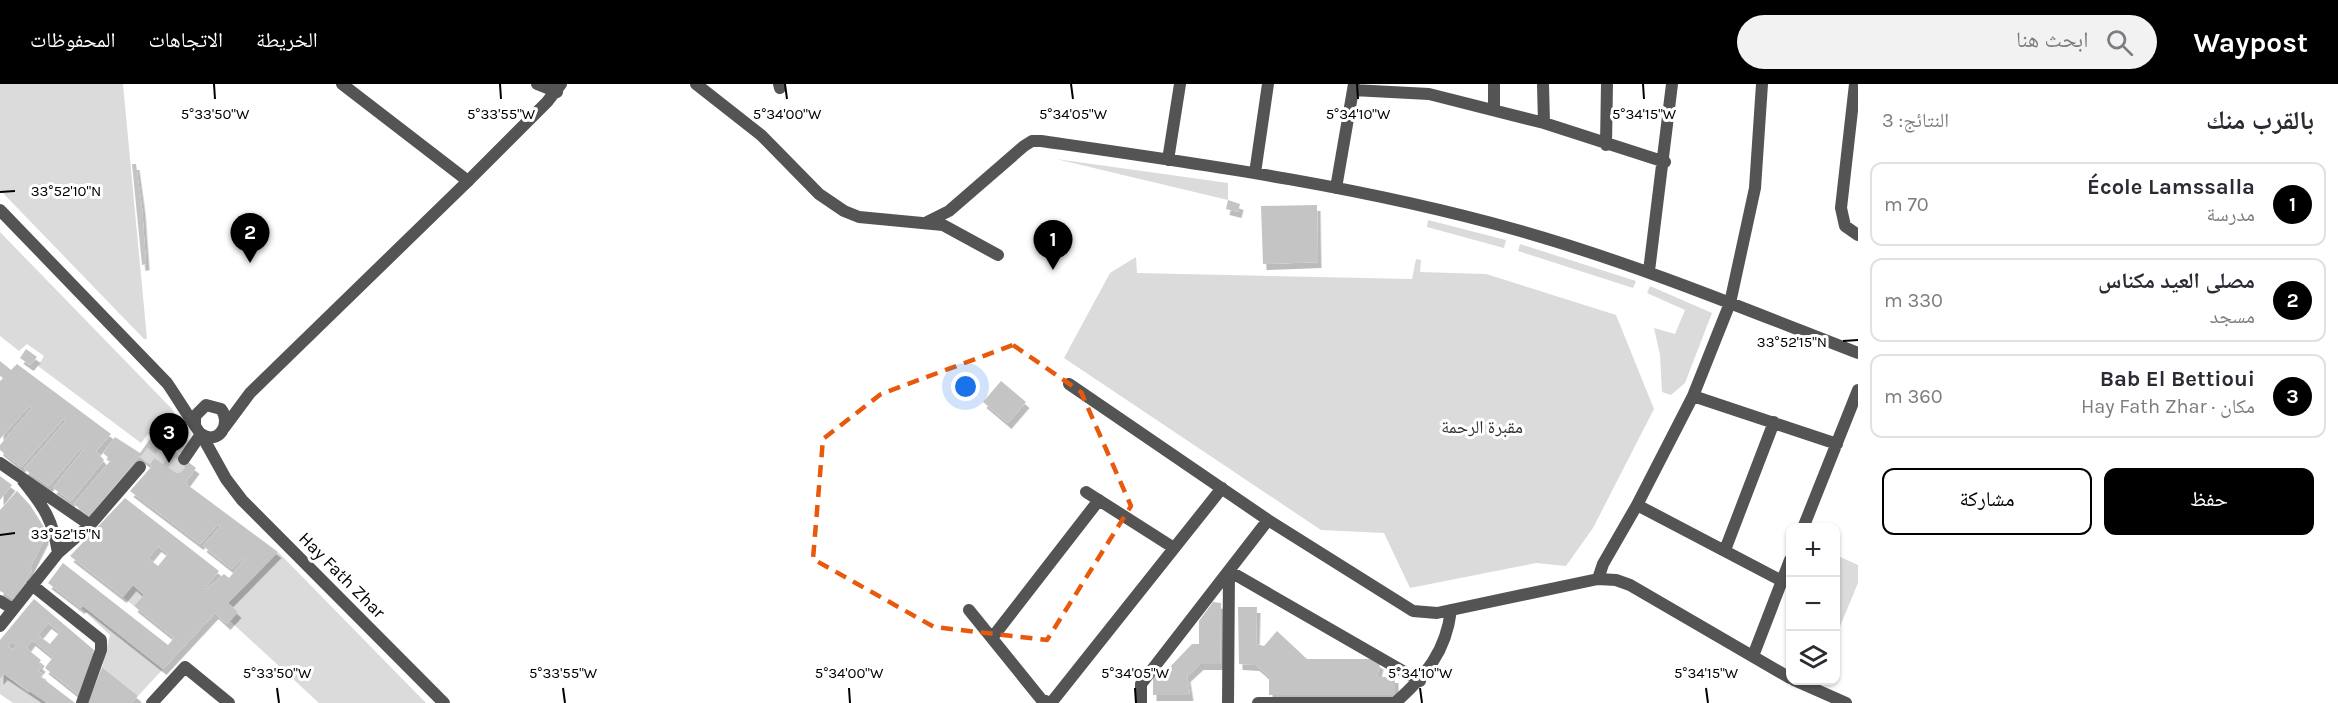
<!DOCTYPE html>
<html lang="ar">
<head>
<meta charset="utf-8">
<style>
	body { margin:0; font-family:Karla,"Noto Naskh Arabic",sans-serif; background:#f2f2f3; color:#2b2b33; direction:rtl }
	.controls { position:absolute; right:18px; bottom:18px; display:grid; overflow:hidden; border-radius:12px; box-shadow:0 2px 4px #0004 }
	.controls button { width:54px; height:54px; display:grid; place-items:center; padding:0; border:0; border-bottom:2px solid #e1e1e2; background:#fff; color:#2b2b33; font:30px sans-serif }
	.you { position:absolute; left:966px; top:303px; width:21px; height:21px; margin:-15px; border:4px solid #fff; border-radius:50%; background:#1a73e8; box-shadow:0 0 0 9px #1a73e833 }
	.badge { display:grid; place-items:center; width:39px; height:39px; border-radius:50%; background:#000; color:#fff; font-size:20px; font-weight:700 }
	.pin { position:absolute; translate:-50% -50px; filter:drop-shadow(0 2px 3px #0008) }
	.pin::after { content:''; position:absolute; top:32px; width:21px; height:18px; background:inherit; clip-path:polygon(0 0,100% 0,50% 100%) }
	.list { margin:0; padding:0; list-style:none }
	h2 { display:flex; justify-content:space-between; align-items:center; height:78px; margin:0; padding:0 24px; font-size:26px }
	h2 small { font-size:20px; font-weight:400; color:#7c7c81 }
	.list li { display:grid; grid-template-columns:39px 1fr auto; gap:18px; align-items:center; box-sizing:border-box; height:84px; margin:0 12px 12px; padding:0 12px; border:2px solid #e1e1e2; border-radius:12px }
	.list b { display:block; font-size:22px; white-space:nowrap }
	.list p { margin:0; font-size:20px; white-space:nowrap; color:#7c7c81 }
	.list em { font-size:20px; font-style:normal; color:#7c7c81 }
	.actions { display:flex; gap:12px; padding:18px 24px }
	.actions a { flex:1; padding:14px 0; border:2px solid #000; border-radius:12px; text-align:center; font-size:21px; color:#000 }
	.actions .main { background:#000; color:#fff }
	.icon { flex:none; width:33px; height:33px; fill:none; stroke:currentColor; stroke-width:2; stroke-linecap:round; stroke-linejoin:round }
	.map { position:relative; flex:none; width:1858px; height:619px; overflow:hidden; direction:ltr }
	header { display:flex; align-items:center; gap:36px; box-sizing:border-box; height:84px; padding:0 30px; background:#000; color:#fff }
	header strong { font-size:28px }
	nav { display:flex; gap:33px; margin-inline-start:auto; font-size:21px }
	.search { width:420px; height:54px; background:#f2f2f3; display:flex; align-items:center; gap:15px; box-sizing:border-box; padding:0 21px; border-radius:33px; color:#7c7c81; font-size:22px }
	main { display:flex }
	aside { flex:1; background:#fff }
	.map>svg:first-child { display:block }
	.green { fill:#dbdbdb }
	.building { fill:#c4c4c4; fill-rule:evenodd; filter:url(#shadow) }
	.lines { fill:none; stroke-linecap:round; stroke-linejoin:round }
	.pedestrian-tunnel { stroke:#d9d9d9; stroke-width:12; stroke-dasharray:12 6; stroke-linecap:butt }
	.pedestrian { stroke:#545454; stroke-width:12 }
	.minor { stroke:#545454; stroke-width:12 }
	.tertiary { stroke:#545454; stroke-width:12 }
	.marked { fill:none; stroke:#e8590c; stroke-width:4.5; stroke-dasharray:12 8; stroke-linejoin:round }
	.ticks { fill:none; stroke:#000; stroke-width:2 }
	.labels { text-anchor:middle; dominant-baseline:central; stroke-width:6; stroke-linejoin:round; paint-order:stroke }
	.park-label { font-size:18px; fill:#323232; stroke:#fff }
	.street-label { font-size:18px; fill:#000; stroke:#fff }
	.ticks-label { font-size:15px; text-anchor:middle; fill:#000; stroke:#fff; stroke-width:6; stroke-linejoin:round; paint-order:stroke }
</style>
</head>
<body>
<header>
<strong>Waypost</strong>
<div class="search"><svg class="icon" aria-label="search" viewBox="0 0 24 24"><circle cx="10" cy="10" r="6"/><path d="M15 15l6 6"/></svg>ابحث هنا</div>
<nav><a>الخريطة</a><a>الاتجاهات</a><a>المحفوظات</a></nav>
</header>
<main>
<aside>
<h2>بالقرب منك<small>النتائج: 3</small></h2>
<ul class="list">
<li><span class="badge">1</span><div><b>École Lamssalla</b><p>مدرسة</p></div><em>70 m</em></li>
<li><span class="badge">2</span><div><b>مصلى العيد مكناس</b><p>مسجد</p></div><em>330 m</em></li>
<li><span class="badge">3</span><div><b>Bab El Bettioui</b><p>مكان · Hay Fath Zhar</p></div><em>360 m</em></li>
</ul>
<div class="actions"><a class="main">حفظ</a><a>مشاركة</a></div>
</aside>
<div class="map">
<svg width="1858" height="619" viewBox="0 0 1858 619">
	<defs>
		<filter id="shadow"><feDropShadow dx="3.5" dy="6" stdDeviation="0" flood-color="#0004"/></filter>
	</defs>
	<rect width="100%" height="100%" fill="#fff"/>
	<path class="green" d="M 0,0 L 123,0 L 147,255 L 144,255 L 0,106 Z
		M 1056,75 L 1228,99 L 1228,116 Z
		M 1428,136 L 1506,156 L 1504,164 L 1427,143 Z
		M 0,148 L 172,325 C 179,337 180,349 190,358 L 179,371 L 148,350 L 141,359 L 38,282 L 44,272 L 27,260 L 19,267 L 0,252 Z
		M 1520,160 L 1636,197 L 1633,204 L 1518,167 Z
		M 1136,173 L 1137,189 L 1412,195 L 1416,175 L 1421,176 L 1420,188 L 1486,190 L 1616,231 L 1654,325 L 1593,444 L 1566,482 L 1536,479 L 1410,504 L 1384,449 L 1321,446 L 1064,274 L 1110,189 Z
		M 1650,202 L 1712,229 L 1685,299 L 1671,311 L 1662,308 L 1660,271 L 1654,244 L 1675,250 L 1685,226 L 1647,209 Z
		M 278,468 L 426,619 L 319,619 L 230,537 L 238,528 L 228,519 Z
		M 1836,471 L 1858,481 L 1858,499 L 1836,552 Z
		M 133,501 L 144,511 L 134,522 L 123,513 Z
		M 83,522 L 163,585 L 138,612 L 102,583 L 110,551 L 81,524 Z
		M 4,590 L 28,609 L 31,606 L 47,619 L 13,619 L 0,610 L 0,595 Z"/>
	<path class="building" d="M 132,80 L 136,80 L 142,124 L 146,180 L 142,181 Z
		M 1228,116 L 1240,120 L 1238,128 L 1226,125 Z
		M 1317,121 L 1318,178 L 1263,180 L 1261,122 Z
		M 26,265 L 37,273 L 30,281 L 20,274 Z
		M 0,277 L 11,286 L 17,280 L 111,350 L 96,367 L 104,376 L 71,417 L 53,404 L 84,365 L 82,363 L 49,402 L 24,385 L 66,337 L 63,335 L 21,383 L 0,366 L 0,361 L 32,324 L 29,322 L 0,355 L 0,297 L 3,294 L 0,292 Z
		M 1001,297 L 1026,318 L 1008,339 L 983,318 Z
		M 153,351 L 196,384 L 185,399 L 278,468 L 228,519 L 238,528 L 227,540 L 215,529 L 163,585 L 83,522 L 81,524 L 48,499 L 63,479 L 168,561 L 174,554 L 134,522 L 144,511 L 133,501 L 123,513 L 70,472 L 125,414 L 219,487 L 205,504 L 207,505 L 224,490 L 229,494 L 245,475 L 243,474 L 232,485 L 203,462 L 221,442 L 218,440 L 200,460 L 130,407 L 152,382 L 139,372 L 89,433 L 74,420 L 111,376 L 103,369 L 115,353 L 140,369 ZM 158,462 L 168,470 L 158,482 L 148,474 Z
		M 0,392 L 12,401 L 0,416 Z
		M 17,407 L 30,421 L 45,445 L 45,454 L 30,484 L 32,486 L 15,515 L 0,507 L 0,426 Z
		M 34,515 L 94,566 L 80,612 L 45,584 L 53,573 L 32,556 L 26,564 L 41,576 L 39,579 L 42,582 L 38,587 L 43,590 L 41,593 L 75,619 L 47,619 L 4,590 L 0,595 L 0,556 ZM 48,539 L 60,548 L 50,560 L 38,551 ZM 11,558 L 17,561 L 13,566 L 8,563 Z
		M 1213,518 L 1221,519 L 1220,580 L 1200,580 L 1187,592 L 1190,611 L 1153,611 L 1153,592 L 1170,592 L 1170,583 L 1192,560 L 1199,560 L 1199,537 Z
		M 1238,523 L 1257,523 L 1256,560 L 1264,562 L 1277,547 L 1307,575 L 1374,575 L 1380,580 L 1377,593 L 1395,593 L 1395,611 L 1269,611 L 1269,593 L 1263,587 L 1256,581 L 1239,580 Z
		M 102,583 L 138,612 L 131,619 L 88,619 Z"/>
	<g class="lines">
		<path class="pedestrian-tunnel" d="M 145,377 L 153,366 L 178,383 L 184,375"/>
		<path class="pedestrian" d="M 184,375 L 201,350"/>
		<path class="minor" d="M 342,0 L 468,97
			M 537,0 L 557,8
			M 696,0 L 761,51 L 819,110 L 844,127 L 859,133 L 943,141 L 998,171
			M 779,0 L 780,4
			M 1494,0 L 1494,26
			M 1543,0 L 1544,39
			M 1855,0 L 1841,124 L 1845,142 L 1858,151
			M 1353,6 L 1429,10 L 1544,39 L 1665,78
			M 1606,61 L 1607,0
			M 1168,76 L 1180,0
			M 1255,89 L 1268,0
			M 1336,104 L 1354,0
			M 927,138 L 949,127 L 1024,62 L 1032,57 L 1041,57 C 1201,80 1361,102 1517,146 C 1634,179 1745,225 1858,269
			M 1649,187 L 1672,0
			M 1069,300 L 1268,436 L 1413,527 L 1437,529 L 1598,495 L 1616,496 L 1630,501 L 1790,594
			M 1693,312 L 1837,360
			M 0,379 L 90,441
			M 1086,408 L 1174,464
			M 1637,421 L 1782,497
			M 1803,444 L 1858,306
			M 1725,466 L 1774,338
			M 58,469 L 90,441 L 140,383
			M 1598,495 L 1603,480 L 1637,421 L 1693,312 L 1730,219 L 1755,104 L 1762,0
			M 32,501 L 101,556 L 101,566 L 82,619
			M 0,517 L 13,525
			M 969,526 L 1041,615 L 1050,619
			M 0,542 L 58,469 C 53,436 44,423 23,397
			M 992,554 L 1099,416
			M 1753,572 L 1790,476
			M 1794,596 L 1846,619
			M 152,619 L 185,583 L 229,619
			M 1051,619 L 1222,404
			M 1141,619 L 1141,600 L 1268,436
			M 1228,619 L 1229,487 L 1420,597
			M 1258,619 L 1395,619
			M 1395,619 C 1426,591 1446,568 1451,526"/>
		<path class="tertiary" d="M 0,126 L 167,299 C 173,307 198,348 201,350 C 219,362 232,339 221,325 L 206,321 L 195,332 L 195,342
			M 224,344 L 250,309 L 468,97 L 547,18 L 561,0
			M 201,350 L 226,395 L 242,416 L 444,619"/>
	</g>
	<path class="marked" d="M 1013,261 L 1081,308 L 1131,422 L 1047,556 L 934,543 L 813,475 L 823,355 L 881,310 Z"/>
	<path class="ticks" d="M 214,0 L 215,15M 500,0 L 501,15M 785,0 L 787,15M 1071,0 L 1073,15M 1357,0 L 1358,15M 1643,0 L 1644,15M 0,108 L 15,107M 1843,257 L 1858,256M 0,451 L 15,449M 277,604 L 279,619M 563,604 L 565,619M 849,604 L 850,619M 1135,604 L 1136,619M 1420,604 L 1422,619M 1706,604 L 1708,619"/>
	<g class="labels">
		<g class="park-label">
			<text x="1482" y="343">مقبرة الرحمة</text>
		</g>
		<g class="street-label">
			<text transform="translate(342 491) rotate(45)">Hay Fath Zhar</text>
		</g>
	</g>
	<g class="ticks-label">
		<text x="215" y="35">5°33'50"W</text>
		<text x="501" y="35">5°33'55"W</text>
		<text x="787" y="35">5°34'00"W</text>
		<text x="1073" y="35">5°34'05"W</text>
		<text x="1358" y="35">5°34'10"W</text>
		<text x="1644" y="35">5°34'15"W</text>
		<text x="66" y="112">33°52'10"N</text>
		<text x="1792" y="263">33°52'15"N</text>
		<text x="66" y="455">33°52'15"N</text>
		<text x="277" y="594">5°33'50"W</text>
		<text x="563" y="594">5°33'55"W</text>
		<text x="849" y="594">5°34'00"W</text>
		<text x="1135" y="594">5°34'05"W</text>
		<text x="1420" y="594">5°34'10"W</text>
		<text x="1706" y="594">5°34'15"W</text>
	</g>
</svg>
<div class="controls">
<button>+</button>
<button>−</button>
<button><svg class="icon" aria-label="layers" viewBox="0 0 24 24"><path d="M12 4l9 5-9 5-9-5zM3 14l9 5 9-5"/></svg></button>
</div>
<div class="you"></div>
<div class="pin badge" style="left:1053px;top:186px">1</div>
<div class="pin badge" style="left:250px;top:179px">2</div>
<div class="pin badge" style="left:169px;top:379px">3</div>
</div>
</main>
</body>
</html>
